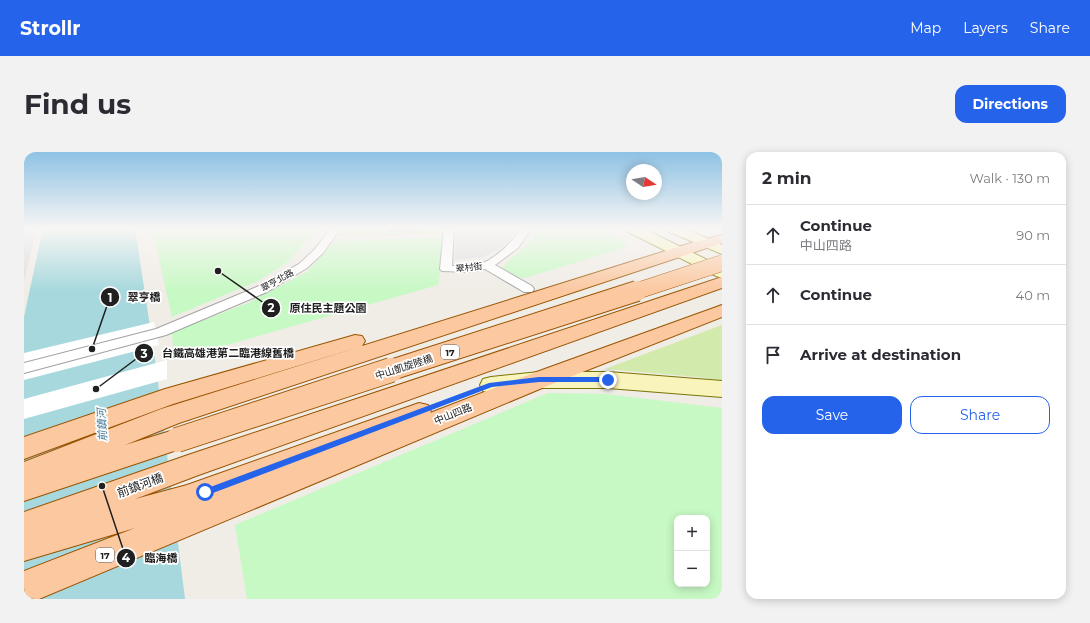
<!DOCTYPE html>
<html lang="en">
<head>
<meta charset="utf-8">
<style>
	body { margin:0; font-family:Montserrat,"Noto Sans TC",sans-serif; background:#f2f2f3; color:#2b2b33 }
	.controls { position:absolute; right:12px; bottom:12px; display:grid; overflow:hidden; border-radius:8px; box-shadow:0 2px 10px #0003 }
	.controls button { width:36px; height:36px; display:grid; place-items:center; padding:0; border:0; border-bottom:1px solid #e1e1e2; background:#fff; color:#2b2b33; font:20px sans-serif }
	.compass { position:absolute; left:602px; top:12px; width:36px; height:36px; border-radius:50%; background:#fff; box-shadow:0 2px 10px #0003; rotate:102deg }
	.stop { position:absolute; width:12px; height:12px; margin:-9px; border:3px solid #2563eb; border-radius:50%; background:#fff }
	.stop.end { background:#2563eb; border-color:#fff; box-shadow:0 1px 4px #0008 }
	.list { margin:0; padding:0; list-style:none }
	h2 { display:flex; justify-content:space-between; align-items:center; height:52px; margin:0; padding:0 16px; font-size:17px }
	h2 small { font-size:13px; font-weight:400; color:#7c7c81 }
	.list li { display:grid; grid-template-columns:26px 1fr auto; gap:12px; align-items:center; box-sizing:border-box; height:60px; padding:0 16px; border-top:1px solid #e1e1e2 }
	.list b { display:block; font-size:15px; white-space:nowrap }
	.list p { margin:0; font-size:13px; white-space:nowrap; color:#7c7c81 }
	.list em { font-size:13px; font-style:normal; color:#7c7c81 }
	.actions { display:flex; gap:8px; padding:12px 16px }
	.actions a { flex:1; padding:9px 0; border:1px solid #2563eb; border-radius:12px; text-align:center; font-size:14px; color:#2563eb }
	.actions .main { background:#2563eb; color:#fff }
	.icon { flex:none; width:22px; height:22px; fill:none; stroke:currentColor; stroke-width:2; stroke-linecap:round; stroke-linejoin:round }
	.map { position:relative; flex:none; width:698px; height:447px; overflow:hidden; border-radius:12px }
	header { display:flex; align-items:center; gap:24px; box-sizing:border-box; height:56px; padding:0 20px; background:#2563eb; color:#fff }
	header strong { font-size:19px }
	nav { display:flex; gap:22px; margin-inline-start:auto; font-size:14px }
	.intro { display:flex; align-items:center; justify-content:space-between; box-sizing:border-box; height:96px; padding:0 24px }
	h1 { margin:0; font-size:28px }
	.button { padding:10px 18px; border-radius:12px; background:#2563eb; color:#fff; font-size:14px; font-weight:700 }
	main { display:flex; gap:24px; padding:0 24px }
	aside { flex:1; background:#fff; border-radius:12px; box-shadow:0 2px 10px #0003 }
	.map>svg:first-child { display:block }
	.residential { fill:#dedddd }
	.grass { fill:#d3eaad }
	.park { fill:#c7f9c4; fill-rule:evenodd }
	.water { fill:#a7d8dd }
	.pier { fill:#fff }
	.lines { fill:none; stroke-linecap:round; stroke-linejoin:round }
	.street-casing { stroke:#a1a1a1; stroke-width:2 }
	.secondary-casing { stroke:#787506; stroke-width:2 }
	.primary-casing { stroke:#9a5301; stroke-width:2 }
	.street { fill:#fff; fill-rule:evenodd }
	.secondary { fill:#f9f4bb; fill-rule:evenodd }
	.primary { fill:#fbc8a0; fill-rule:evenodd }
	.tram { stroke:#6e6e6e; stroke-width:1 }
	.primary-bridge-far2-casing { stroke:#9a5301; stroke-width:17; stroke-linecap:butt }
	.primary-bridge-far1-casing { stroke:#9a5301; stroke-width:22; stroke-linecap:butt }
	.primary-bridge-casing { stroke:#9a5301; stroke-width:26; stroke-linecap:butt }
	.primary-bridge-far2 { stroke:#fbc8a0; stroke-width:16 }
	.primary-bridge-far1 { stroke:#fbc8a0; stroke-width:20 }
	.primary-bridge { stroke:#fbc8a0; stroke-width:24 }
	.wall { fill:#aca39f }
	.route { fill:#2563eb }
	.labels { text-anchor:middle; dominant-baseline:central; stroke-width:3.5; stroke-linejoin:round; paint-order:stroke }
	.far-street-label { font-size:9px; fill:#202020; stroke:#fff }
	.shield { fill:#fff; stroke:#636363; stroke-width:1 }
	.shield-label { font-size:9px; font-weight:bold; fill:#202020 }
	.street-label { font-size:10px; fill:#202020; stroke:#fff }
	.water-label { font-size:11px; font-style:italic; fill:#437998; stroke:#fff }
	.near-street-label { font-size:12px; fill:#202020; stroke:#fff }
	.leader { fill:none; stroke:#202020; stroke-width:1.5 }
	.callout-dot { fill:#202020; stroke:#fff; stroke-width:1.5 }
	.mark-label { font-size:12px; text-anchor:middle; font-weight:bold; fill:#fff }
	.callout-label { font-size:11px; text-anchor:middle; font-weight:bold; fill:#202020; stroke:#fff; stroke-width:3.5; stroke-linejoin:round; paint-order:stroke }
</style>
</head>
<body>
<header>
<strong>Strollr</strong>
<nav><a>Map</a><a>Layers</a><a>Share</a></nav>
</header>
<div class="intro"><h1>Find us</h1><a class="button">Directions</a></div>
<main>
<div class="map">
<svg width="698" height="447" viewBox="0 0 698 447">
	<rect width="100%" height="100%" fill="#f0ece6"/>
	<path class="residential" d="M 0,76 L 13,76 L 0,128 Z
		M 432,76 L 495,76 L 485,88 L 474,98 L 459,105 L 431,108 Z"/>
	<path class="grass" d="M 319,76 L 423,76 L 423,82 L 314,84 Z
		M 698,173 L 698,229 L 674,225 L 581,217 Z"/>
	<path class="park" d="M 128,76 L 293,76 L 265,109 L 234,129 L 148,165 Z
		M 513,76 L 574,76 L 602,92 L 603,95 L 504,125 C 493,127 487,124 478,116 L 481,112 L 506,90 Z
		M 423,85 L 414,133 L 150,208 L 148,180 L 224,151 L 283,120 L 311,89 Z
		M 524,241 L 582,242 L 698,256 L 698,447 L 223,447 L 211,373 ZM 653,366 L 683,366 L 683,432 L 653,432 Z"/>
	<path class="water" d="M 19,76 L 111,76 L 132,214 L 161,447 L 0,447 L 0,165 Z"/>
	<path class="pier" d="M 130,170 L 135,193 L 0,228 L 0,201 Z
		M 143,208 L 143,227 L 0,267 L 0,247 Z"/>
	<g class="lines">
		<g class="street-casing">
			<path id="street" d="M 307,76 L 317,76 L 299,101 L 283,116 L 243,140 L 142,183 L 0,221 L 0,211 L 132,177 L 235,134 L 275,112 L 291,97 Z
				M 420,76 L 430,76 L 428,114 C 438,114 449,115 459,111 C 475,104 488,89 498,76 L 508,76 L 494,96 L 471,113 L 508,134 L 510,137 L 508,140 L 500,140 L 461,117 L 446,120 L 418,119 L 416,117 Z"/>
		</g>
		<g class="secondary-casing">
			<path id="secondary" d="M 600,76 L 618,76 L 698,115 L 698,126 L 692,124 L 602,79 Z
				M 641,76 L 660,76 L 698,93 L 698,102 L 643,79 Z
				M 515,220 L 584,220 L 698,229 L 698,245 L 584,236 L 515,236 L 467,241 L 459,239 L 456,233 L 459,227 L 467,225 Z"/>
		</g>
		<g class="primary-casing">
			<path id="primary" d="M 698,83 L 698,91 L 155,271 L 101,293 L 153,277 L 162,281 L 166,288 L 162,295 L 0,349 L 0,310 L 137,257 L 667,91 Z
				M 698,125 L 698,136 L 172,324 L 111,347 L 163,333 L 395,251 L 404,253 L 407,260 L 406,261 L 507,222 L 698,153 L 698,165 L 523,234 L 15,447 L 0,447 L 0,419 L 111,376 L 0,409 L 0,360 L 164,303 Z
				M 331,183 L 338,184 L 341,189 L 338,194 L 149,252 L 0,307 L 0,285 L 141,237 Z"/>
		</g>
		<use href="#street" class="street"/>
		<use href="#secondary" class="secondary"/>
		<use href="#primary" class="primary"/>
		<path class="tram" d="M 694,76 L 698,78"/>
		<g class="primary-bridge-far2-casing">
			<path id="primary-bridge-far2" d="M 610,140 L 698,111"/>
		</g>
		<g class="primary-bridge-far1-casing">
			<path id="primary-bridge-far1" d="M 364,219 L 613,139"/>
		</g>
		<g class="primary-bridge-casing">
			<path id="primary-bridge" d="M 153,288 L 367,218"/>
		</g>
		<use href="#primary-bridge-far2" class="primary-bridge-far2"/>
		<use href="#primary-bridge-far1" class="primary-bridge-far1"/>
		<use href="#primary-bridge" class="primary-bridge"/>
	</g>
	<path class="wall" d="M 360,76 L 398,76 L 398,79 L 365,80 Z"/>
	<linearGradient id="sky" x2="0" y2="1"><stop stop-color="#8ec2e4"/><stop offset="0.55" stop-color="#f8f6f4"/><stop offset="1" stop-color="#f8f6f4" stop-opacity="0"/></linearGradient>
	<rect width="698" height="139" fill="url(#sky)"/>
	<path class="route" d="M 515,225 L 584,225 L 587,228 L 584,230 L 515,230 L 468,235 L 181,344 L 176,340 L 181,337 L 465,231 Z"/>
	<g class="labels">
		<g class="far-street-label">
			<text transform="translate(445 115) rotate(-6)">翠村街</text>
			<text transform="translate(253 128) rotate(-29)">翠亨北路</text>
		</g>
		<g class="shield">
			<rect x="417" y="193" width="18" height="14" rx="3"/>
			<rect x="72" y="396" width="18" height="14" rx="3"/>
		</g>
		<g class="shield-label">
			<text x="426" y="200">17</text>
			<text x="81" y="403">17</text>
		</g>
		<g class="street-label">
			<text transform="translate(380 215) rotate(-18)">中山凱旋陸橋</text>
			<text transform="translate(429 262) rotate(-22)">中山四路</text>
		</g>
		<g class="water-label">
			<text transform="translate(78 273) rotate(-93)">前鎮河</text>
		</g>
		<g class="near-street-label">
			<text transform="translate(116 333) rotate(-20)">前鎮河橋</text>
		</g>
	</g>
	<path class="leader" d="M68 197L86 145M194 119L247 156M72 237L120 201M78 334L102 406"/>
	<g class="callout-dot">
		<circle cx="68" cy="197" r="4"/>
		<circle cx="194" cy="119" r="4"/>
		<circle cx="72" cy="237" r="4"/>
		<circle cx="78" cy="334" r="4"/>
		<circle cx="86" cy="145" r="10"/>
		<circle cx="247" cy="156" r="10"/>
		<circle cx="120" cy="201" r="10"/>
		<circle cx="102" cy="406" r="10"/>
	</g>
	<g class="mark-label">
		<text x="86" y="150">1</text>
		<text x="247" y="160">2</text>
		<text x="120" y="206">3</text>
		<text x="102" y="410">4</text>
	</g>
	<g class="callout-label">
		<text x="120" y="149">翠亨橋</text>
		<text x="304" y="160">原住民主題公園</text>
		<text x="204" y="205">台鐵高雄港第二臨港線舊橋</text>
		<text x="137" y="410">臨海橋</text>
	</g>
</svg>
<div class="controls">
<button>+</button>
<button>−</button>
</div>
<svg class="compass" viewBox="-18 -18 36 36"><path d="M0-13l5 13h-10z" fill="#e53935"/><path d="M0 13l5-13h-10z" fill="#7c7c81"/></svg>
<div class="stop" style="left:181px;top:340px"></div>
<div class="stop end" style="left:584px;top:228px"></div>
</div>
<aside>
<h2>2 min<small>Walk · 130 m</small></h2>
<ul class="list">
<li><svg class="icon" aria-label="ahead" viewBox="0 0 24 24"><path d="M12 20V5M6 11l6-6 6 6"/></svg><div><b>Continue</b><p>中山四路</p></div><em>90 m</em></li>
<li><svg class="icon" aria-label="ahead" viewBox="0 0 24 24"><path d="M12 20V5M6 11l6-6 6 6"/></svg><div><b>Continue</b></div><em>40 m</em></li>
<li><svg class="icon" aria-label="arrive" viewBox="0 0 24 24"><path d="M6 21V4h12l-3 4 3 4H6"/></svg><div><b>Arrive at destination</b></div></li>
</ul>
<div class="actions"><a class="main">Save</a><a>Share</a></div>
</aside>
</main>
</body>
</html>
